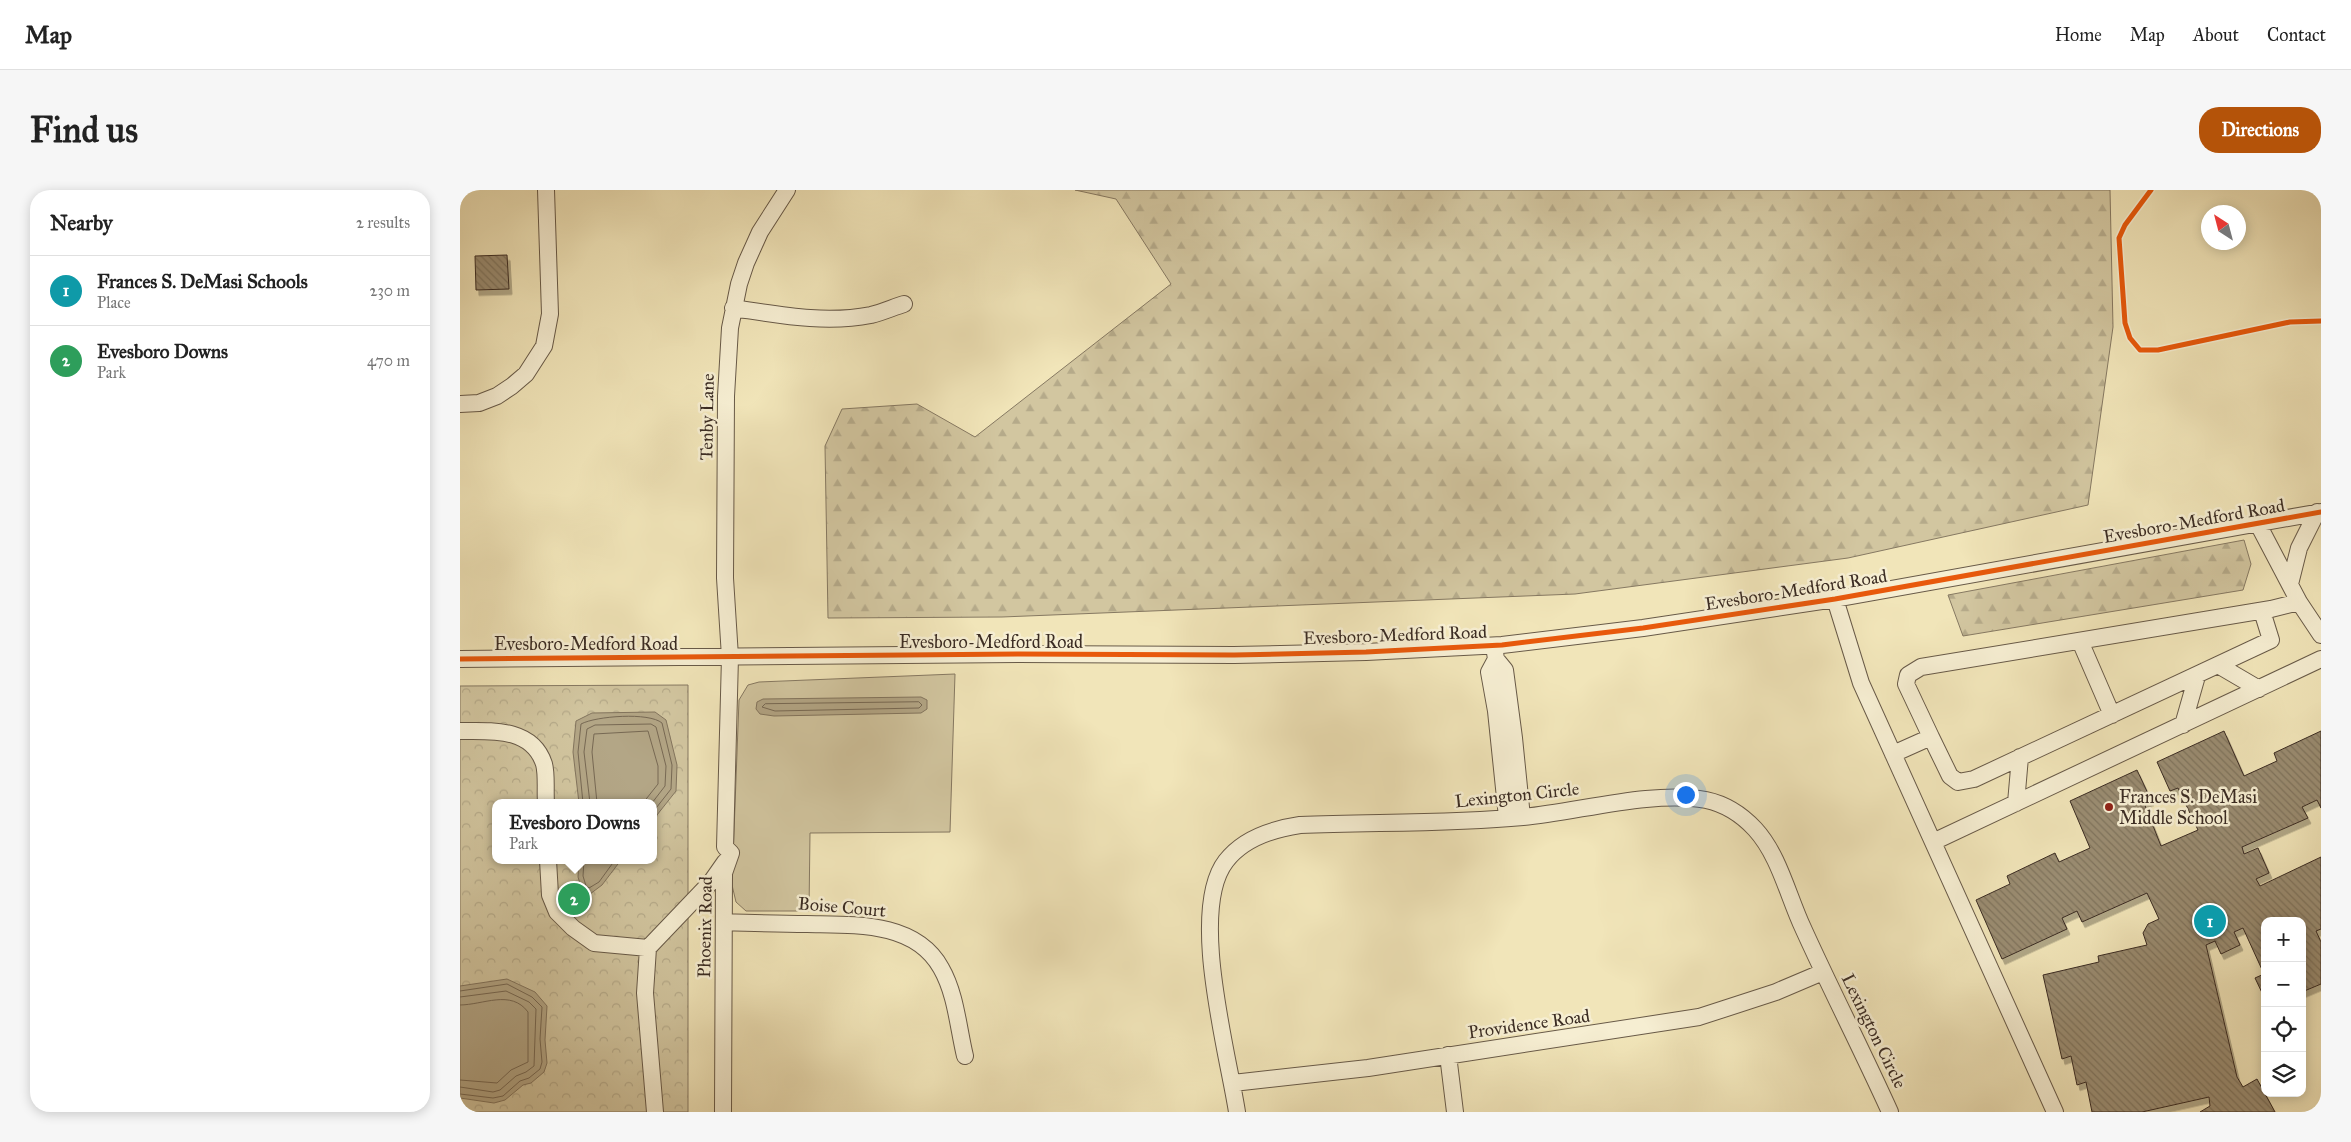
<!DOCTYPE html>
<html lang="en">
<head>
<meta charset="utf-8">
<style>
	body { margin:0; font-family:"IM FELL Great Primer",serif; background:#f6f6f6; color:#222 }
	.controls { position:absolute; right:15px; bottom:15px; display:grid; overflow:hidden; border-radius:10px; box-shadow:0 2px 12px #0003 }
	.controls button { width:45px; height:45px; display:grid; place-items:center; padding:0; border:0; border-bottom:1px solid #e0e0e0; background:#fff; color:#222; font:25px sans-serif }
	.compass { position:absolute; left:1741px; top:15px; width:45px; height:45px; border-radius:50%; background:#fff; box-shadow:0 2px 12px #0003; rotate:324deg }
	.you { position:absolute; left:1225px; top:604px; width:18px; height:18px; margin:-12px; border:4px solid #fff; border-radius:50%; background:#1a73e8; box-shadow:0 0 0 8px #1a73e833 }
	.badge { display:grid; place-items:center; width:32px; height:32px; border-radius:50%; background:#b45309; color:#fff; font-size:16px; font-weight:700 }
	.pin { position:absolute; translate:-50% -50%; border:2px solid #fff; box-shadow:0 1px 5px #0006 }
	.popup { position:absolute; left:32px; top:609px; width:165px; height:65px; box-sizing:border-box; display:grid; place-content:center; border-radius:10px; background:#fff; filter:drop-shadow(0 1px 4px #0005); font-size:16px; white-space:nowrap; color:#767676 }
	.popup b { font-size:19px; color:#222 }
	.popup::after { content:''; position:absolute; left:50%; top:100%; margin-left:-10px; border:10px solid transparent; border-top-color:#fff }
	.list { margin:0; padding:0; list-style:none }
	h2 { display:flex; justify-content:space-between; align-items:center; height:65px; margin:0; padding:0 20px; font-size:21px }
	h2 small { font-size:16px; font-weight:400; color:#767676 }
	.list li { display:grid; grid-template-columns:32px 1fr auto; gap:15px; align-items:center; box-sizing:border-box; height:70px; padding:0 20px; border-top:1px solid #e0e0e0 }
	.list b { display:block; font-size:19px; white-space:nowrap }
	.list p { margin:0; font-size:16px; white-space:nowrap; color:#767676 }
	.list em { font-size:16px; font-style:normal; color:#767676 }
	.icon { flex:none; width:28px; height:28px; fill:none; stroke:currentColor; stroke-width:2; stroke-linecap:round; stroke-linejoin:round }
	.map { position:relative; flex:none; width:1861px; height:922px; overflow:hidden; border-radius:20px }
	header { display:flex; align-items:center; gap:30px; box-sizing:border-box; height:70px; padding:0 25px; background:#fff; border-bottom:1px solid #e0e0e0 }
	header strong { font-size:24px }
	nav { display:flex; gap:28px; margin-inline-start:auto; font-size:18px }
	.intro { display:flex; align-items:center; justify-content:space-between; box-sizing:border-box; height:120px; padding:0 30px }
	h1 { margin:0; font-size:35px }
	.button { padding:12px 22px; border-radius:20px; background:#b45309; color:#fff; font-size:18px; font-weight:700 }
	main { display:flex; gap:30px; padding:0 30px }
	aside { flex:1; background:#fff; border-radius:20px; box-shadow:0 2px 12px #0003 }
	.map>svg:first-child { display:block }
	.grass { fill:#d2c6a0; stroke:#867962 }
	.forest { fill:url(#forest-firs); stroke:#867962 }
	.park { fill:url(#park-crowns); stroke:#867962; fill-rule:evenodd }
	.water { fill:#b3a686; stroke:#83755e }
	.lines { fill:none; stroke-linecap:round; stroke-linejoin:round }
	.shore { stroke:#776954; stroke-width:1 }
	.building { fill:url(#building-back-hatch); stroke:#3b2c23; filter:url(#shadow) }
	.minor-casing { stroke:#685a48; stroke-width:18 }
	.minor { stroke:#f6eed2; stroke-width:16 }
	.cycleway-casing { stroke:#f6eed2; stroke-width:8 }
	.cycleway { stroke:#e8590c; stroke-width:5 }
	.poi-dot { fill:#8f2418; stroke:#f6eed2; stroke-width:2 }
	.labels { text-anchor:middle; dominant-baseline:central; stroke-width:5; stroke-linejoin:round; paint-order:stroke }
	.street-label { font-size:18px; fill:#3b2c23; stroke:#f6eed2 }
	.poi-label { font-size:18px; fill:#3b2c23; stroke:#f6eed2; text-anchor:start }
</style>
</head>
<body>
<header>
<strong>Map</strong>
<nav><a>Home</a><a>Map</a><a>About</a><a>Contact</a></nav>
</header>
<div class="intro"><h1>Find us</h1><a class="button">Directions</a></div>
<main>
<aside>
<h2>Nearby<small>2 results</small></h2>
<ul class="list">
<li><span class="badge" style="background:#0f9aa8">1</span><div><b>Frances S. DeMasi Schools</b><p>Place</p></div><em>230 m</em></li>
<li><span class="badge" style="background:#2e9e5b">2</span><div><b>Evesboro Downs</b><p>Park</p></div><em>470 m</em></li>
</ul>
</aside>
<div class="map">
<svg width="1861" height="922" viewBox="0 0 1861 922">
	<defs>
		<pattern id="forest-firs" width="22" height="20" patternUnits="userSpaceOnUse" patternTransform="scale(1.25)"><rect width="22" height="20" fill="#d2c6a0"/><path d="M5 1l3.5 6h-7zM16 11l3.5 6h-7z" fill="#b5aa8a"/></pattern>
		<pattern id="park-crowns" width="20" height="18" patternUnits="userSpaceOnUse" patternTransform="scale(1.25)"><rect width="20" height="18" fill="#d2c6a0"/><path d="M2 6a3 3 0 1 1 6 0M12 15a3 3 0 1 1 6 0" fill="none" stroke="#b5aa8a"/></pattern>
		<pattern id="building-back-hatch" width="6" height="6" patternUnits="userSpaceOnUse" patternTransform="scale(1.25)"><rect width="6" height="6" fill="#9a8c71"/><path d="M-1 5l2 2M0 0l6 6M5-1l2 2" fill="none" stroke="#7f735c"/></pattern>
		<filter id="shadow"><feDropShadow dx="3" dy="5.5" stdDeviation="0" flood-color="#0004"/></filter>
	</defs>
	<rect width="100%" height="100%" fill="#f1e5b9"/>
	<filter id="stains"><feTurbulence type="fractalNoise" baseFrequency=".004" numOctaves="4"/><feColorMatrix values="0 0 0 0 .2 0 0 0 0 .09 0 0 0 0 .02 0 0 0 .5 -.17"/></filter>
	<radialGradient id="worn" r=".72"><stop offset=".6" stop-color="#630" stop-opacity="0"/><stop offset="1" stop-color="#630" stop-opacity=".3"/></radialGradient>
	<path class="grass" d="M 495,484 L 490,642 L 350,643 L 349,721 L 286,721 L 276,712 L 272,695 L 279,510 L 288,495 L 299,492 Z"/>
	<path class="forest" d="M 615,0 L 1650,0 L 1653,137 L 1628,315 L 1388,368 L 1115,404 L 542,427 L 368,428 L 365,256 L 382,219 L 457,214 L 515,247 L 711,94 L 656,9 Z
		M 1784,350 L 1791,374 L 1783,400 L 1503,446 L 1488,405 Z"/>
	<path class="park" d="M 228,495 L 228,922 L 0,922 L 0,496 ZM 35,613 L 193,613 L 193,670 L 35,670 Z"/>
	<path class="water" d="M 461,507 L 467,510 L 467,519 L 461,523 L 314,526 L 300,524 L 296,519 L 297,512 L 303,509 Z
		M 195,522 L 206,530 L 217,575 L 216,601 L 193,630 L 193,613 L 119,613 L 113,562 L 116,531 L 132,523 Z
		M 119,670 L 161,670 L 142,695 L 130,704 L 122,700 L 118,687 Z
		M 47,789 L 75,802 L 87,816 L 85,850 L 87,873 L 84,882 L 71,893 L 63,895 L 45,910 L 34,913 L 0,908 L 0,796 Z"/>
	<g class="lines">
		<path class="shore" d="M 459,512 L 462,515 L 459,518 L 315,521 L 302,517 L 305,514 Z
			M 123,613 L 118,562 L 121,534 C 136,526 189,522 202,533 L 212,575 L 211,599 L 193,622
			M 130,613 L 124,562 L 127,539 L 135,535 L 191,534 L 196,537 L 206,576 L 205,596 L 192,613
			M 137,613 L 132,562 L 134,544 L 188,541 L 198,576 L 198,594 L 183,613
			M 124,670 L 123,686 L 126,696 L 129,698 L 139,692 L 155,670
			M 0,801 L 47,794 L 72,807 L 82,817 L 80,849 L 82,872 L 80,879 L 69,888 L 60,891 L 43,906 L 33,908 L 0,904
			M 0,807 L 46,801 L 69,812 L 76,819 L 74,876 L 66,882 L 56,886 L 40,900 L 33,902 L 0,897
			M 0,815 C 23,815 51,799 68,822 L 68,872 L 51,880 L 37,893 L 0,890"/>
	</g>
	<path class="building" d="M 47,65 L 49,99 L 16,100 L 15,66 Z
		M 1764,541 L 1784,586 L 1817,571 L 1814,563 L 1861,541 L 1861,618 L 1857,610 L 1842,617 L 1848,628 L 1782,657 L 1784,664 L 1798,658 L 1809,683 L 1796,689 L 1800,696 L 1861,667 L 1861,739 L 1856,741 L 1861,752 L 1861,794 L 1842,802 L 1842,731 L 1805,731 L 1805,809 L 1795,788 L 1804,784 L 1783,738 L 1774,742 L 1780,755 L 1761,764 L 1755,751 L 1746,755 L 1777,887 L 1783,897 L 1797,889 L 1815,922 L 1740,922 L 1750,916 L 1749,907 L 1682,922 L 1632,922 L 1626,892 L 1617,895 L 1611,866 L 1602,869 L 1583,785 L 1639,772 L 1638,766 L 1687,755 L 1683,743 L 1688,734 L 1699,729 L 1687,703 L 1622,732 L 1617,721 L 1602,728 L 1607,739 L 1542,769 L 1516,710 L 1550,694 L 1547,686 L 1595,663 L 1599,672 L 1630,658 L 1610,611 L 1677,580 L 1691,610 L 1684,613 L 1701,656 L 1738,640 L 1718,598 L 1710,601 L 1697,572 Z"/>
	<g class="lines">
		<g class="minor-casing">
			<path id="minor" d="M 273,118 C 320,125 365,134 411,125 C 423,122 434,117 444,114
				M 0,214 L 19,213 L 37,206 L 52,196 L 66,184 L 84,156 L 90,124 L 86,0
				M 1798,334 L 1839,412 L 1861,445
				M 1830,394 L 1839,358 L 1857,322
				M 1375,409 L 1401,493 L 1595,922
				M 1620,451 L 1652,525
				M 1034,456 L 1036,469 L 1029,482 L 1036,521 L 1047,627
				M 0,469 L 558,464 L 774,465 L 906,462 L 1042,455 L 1183,438 L 1375,409 L 1861,322
				M 1036,469 L 1045,480 L 1054,548 L 1062,627
				M 1758,475 L 1799,499
				M 1723,535 L 1737,486
				M 0,541 C 30,541 72,537 84,574 C 87,585 85,601 86,613
				M 1471,547 L 1490,586 L 1498,592 L 1514,589 L 1811,450 L 1802,421
				M 1433,564 L 1471,547 L 1446,494 L 1448,485 L 1461,477 L 1811,419 L 1839,412
				M 1556,613 L 1560,567
				M 1473,652 L 1861,469
				M 88,670 L 90,705 L 97,722 L 113,738 L 134,753 L 188,758
				M 264,732 C 292,733 320,734 347,734 C 394,735 455,731 481,778 C 496,804 498,837 505,866
				M 988,865 L 995,922
				M 773,893 L 908,878 L 1239,827 L 1316,802 L 1363,782
				M 195,922 L 185,803 L 188,758 L 251,692 L 265,672
				M 263,922 L 264,683 L 271,663 L 265,657 L 270,467 L 265,388 L 266,206 L 270,138 L 279,94 L 286,73 L 300,42 L 327,0
				M 777,922 C 768,863 728,720 766,671 C 783,649 813,639 840,635 C 914,632 989,634 1063,627 C 1118,622 1192,600 1246,610 C 1265,614 1282,625 1295,639 C 1319,665 1328,706 1343,738 C 1371,800 1402,860 1430,922"/>
		</g>
		<use href="#minor" class="minor"/>
		<g class="cycleway-casing">
			<path id="cycleway" d="M 1691,0 L 1665,35 L 1659,48 L 1665,133 L 1670,148 L 1680,160 L 1698,160 L 1830,132 L 1861,131
				M 0,469 L 558,464 L 774,465 L 906,462 L 1042,455 L 1183,438 L 1375,409 L 1861,322"/>
		</g>
		<use href="#cycleway" class="cycleway"/>
	</g>
	<circle class="poi-dot" cx="1649" cy="617" r="5"/>
	<g class="labels">
		<g class="street-label">
			<text transform="translate(247 227) rotate(-89)">Tenby Lane</text>
			<text transform="translate(1734 331) rotate(-10)">Evesboro-Medford Road</text>
			<text transform="translate(1336 400) rotate(-9)">Evesboro-Medford Road</text>
			<text transform="translate(935 445) rotate(-2)">Evesboro-Medford Road</text>
			<text x="531" y="452">Evesboro-Medford Road</text>
			<text x="126" y="454">Evesboro-Medford Road</text>
			<text transform="translate(1057 605) rotate(-6)">Lexington Circle</text>
			<text transform="translate(382 717) rotate(5)">Boise Court</text>
			<text transform="translate(245 737) rotate(-89)">Phoenix Road</text>
			<text transform="translate(1069 834) rotate(-8)">Providence Road</text>
			<text transform="translate(1414 841) rotate(64)">Lexington Circle</text>
		</g>
		<g class="poi-label">
			<text x="1659" y="607">Frances S. DeMasi<tspan x="1659" dy="21">Middle School</tspan></text>
		</g>
	</g>
	<rect width="100%" height="100%" filter="url(#stains)"/>
	<rect width="100%" height="100%" fill="url(#worn)"/>
</svg>
<div class="controls">
<button>+</button>
<button>−</button>
<button><svg class="icon" aria-label="locate" viewBox="0 0 24 24"><circle cx="12" cy="12" r="6"/><path d="M12 2v4M12 18v4M2 12h4M18 12h4"/></svg></button>
<button><svg class="icon" aria-label="layers" viewBox="0 0 24 24"><path d="M12 4l9 5-9 5-9-5zM3 14l9 5 9-5"/></svg></button>
</div>
<svg class="compass" viewBox="-18 -18 36 36"><path d="M0-13l5 13h-10z" fill="#e53935"/><path d="M0 13l5-13h-10z" fill="#767676"/></svg>
<div class="you"></div>
<div class="pin badge" style="left:1750px;top:731px;background:#0f9aa8">1</div>
<div class="pin badge" style="left:114px;top:709px;background:#2e9e5b">2</div>
<div class="popup"><b>Evesboro Downs</b>Park</div>
</div>
</main>
</body>
</html>
